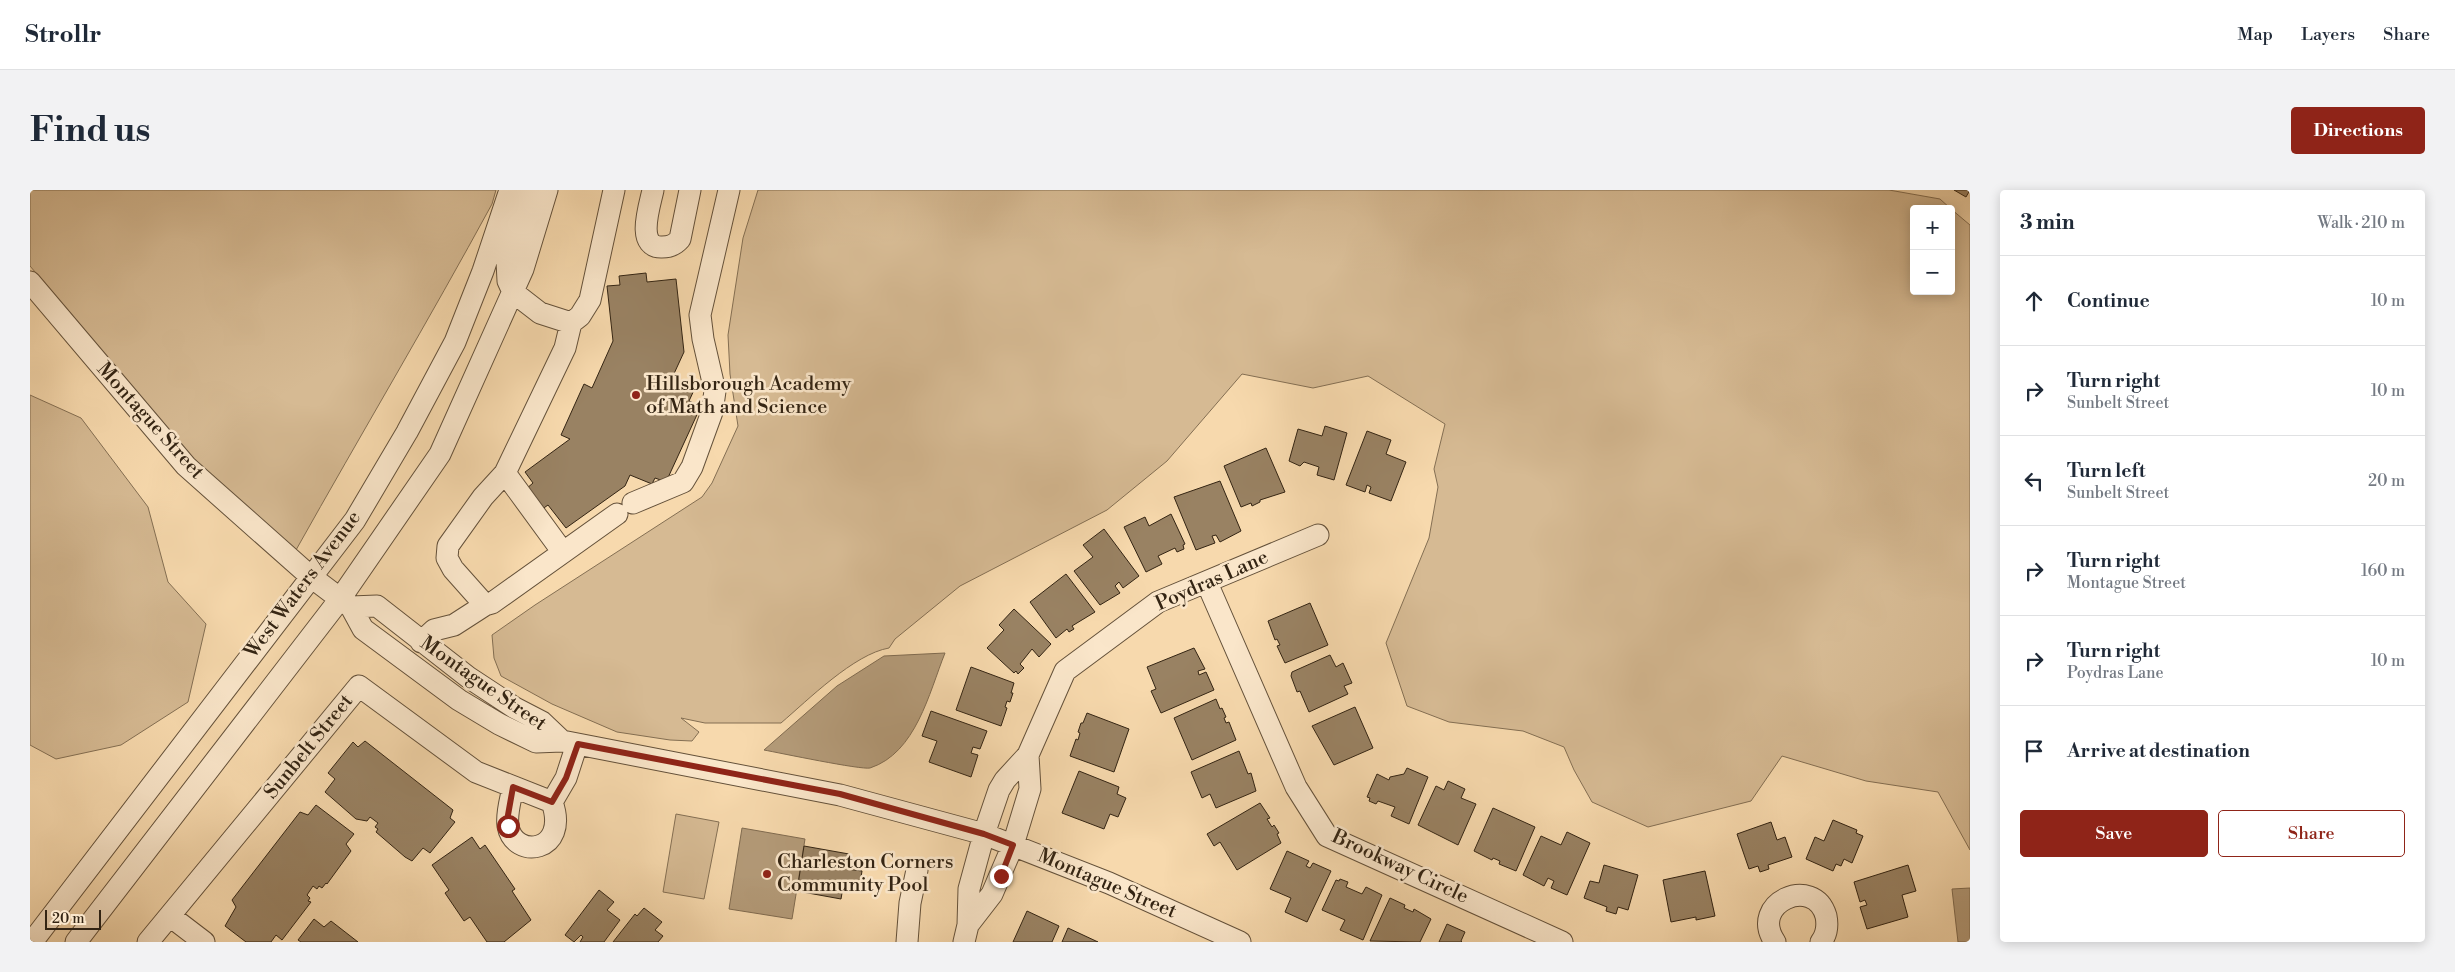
<!DOCTYPE html>
<html lang="en">
<head>
<meta charset="utf-8">
<style>
	body { margin:0; font-family:"Libre Bodoni",serif; background:#f2f2f3; color:#1f2937 }
	.controls { position:absolute; right:15px; top:15px; display:grid; overflow:hidden; border-radius:5px; box-shadow:0 2px 12px #0003 }
	.controls button { width:45px; height:45px; display:grid; place-items:center; padding:0; border:0; border-bottom:1px solid #e0e1e3; background:#fff; color:#1f2937; font:25px sans-serif }
	.scale { position:absolute; left:15px; bottom:12px; width:56px; box-sizing:border-box; padding-left:5px; border:2px solid #332413; border-top:0; font-size:14px; line-height:18px; white-space:nowrap; color:#332413; -webkit-text-stroke:4px #fae6ca; paint-order:stroke }
	.stop { position:absolute; width:15px; height:15px; margin:-11px; border:4px solid #8f2418; border-radius:50%; background:#fff }
	.stop.end { background:#8f2418; border-color:#fff; box-shadow:0 1px 5px #0008 }
	.list { margin:0; padding:0; list-style:none }
	h2 { display:flex; justify-content:space-between; align-items:center; height:65px; margin:0; padding:0 20px; font-size:21px }
	h2 small { font-size:16px; font-weight:400; color:#747a83 }
	.list li { display:grid; grid-template-columns:32px 1fr auto; gap:15px; align-items:center; box-sizing:border-box; height:90px; padding:0 20px; border-top:1px solid #e0e1e3 }
	.list b { display:block; font-size:19px; white-space:nowrap }
	.list p { margin:0; font-size:16px; white-space:nowrap; color:#747a83 }
	.list em { font-size:16px; font-style:normal; color:#747a83 }
	.actions { display:flex; gap:10px; padding:15px 20px }
	.actions a { flex:1; padding:11px 0; border:1px solid #8f2418; border-radius:5px; text-align:center; font-size:18px; color:#8f2418 }
	.actions .main { background:#8f2418; color:#fff }
	.icon { flex:none; width:28px; height:28px; fill:none; stroke:currentColor; stroke-width:2; stroke-linecap:round; stroke-linejoin:round }
	.map { position:relative; flex:none; width:1940px; height:752px; overflow:hidden; border-radius:5px }
	header { display:flex; align-items:center; gap:30px; box-sizing:border-box; height:70px; padding:0 25px; background:#fff; border-bottom:1px solid #e0e1e3 }
	header strong { font-size:24px }
	nav { display:flex; gap:28px; margin-inline-start:auto; font-size:18px }
	.intro { display:flex; align-items:center; justify-content:space-between; box-sizing:border-box; height:120px; padding:0 30px }
	h1 { margin:0; font-size:35px }
	.button { padding:12px 22px; border-radius:5px; background:#8f2418; color:#fff; font-size:18px; font-weight:700 }
	main { display:flex; gap:30px; padding:0 30px }
	aside { flex:1; background:#fff; border-radius:5px; box-shadow:0 2px 12px #0003 }
	.map>svg:first-child { display:block }
	.green { fill:#d6ba93; stroke:#846f53 }
	.water { fill:#b49b79; stroke:#806b50 }
	.building { fill:#998263; stroke:#332413 }
	.lines { fill:none; stroke-linecap:round; stroke-linejoin:round }
	.minor-casing { stroke:#64513a; stroke-width:23 }
	.minor { stroke:#fae6ca; stroke-width:21 }
	.route { stroke:#8f2418; stroke-width:6 }
	.poi-dot { fill:#8f2418; stroke:#fae6ca; stroke-width:2 }
	.labels { text-anchor:middle; dominant-baseline:central; stroke-width:5; stroke-linejoin:round; paint-order:stroke }
	.poi-label { font-size:20px; fill:#332413; stroke:#fae6ca; text-anchor:start }
	.street-label { font-size:20px; fill:#332413; stroke:#fae6ca }
</style>
</head>
<body>
<header>
<strong>Strollr</strong>
<nav><a>Map</a><a>Layers</a><a>Share</a></nav>
</header>
<div class="intro"><h1>Find us</h1><a class="button">Directions</a></div>
<main>
<div class="map">
<svg width="1940" height="752" viewBox="0 0 1940 752">
	<rect width="100%" height="100%" fill="#f7d9ad"/>
	<filter id="stains"><feTurbulence type="fractalNoise" baseFrequency=".004" numOctaves="4"/><feColorMatrix values="0 0 0 0 .2 0 0 0 0 .09 0 0 0 0 .02 0 0 0 .5 -.17"/></filter>
	<radialGradient id="worn" r=".72"><stop offset=".6" stop-color="#630" stop-opacity="0"/><stop offset="1" stop-color="#630" stop-opacity=".3"/></radialGradient>
	<path class="green" d="M 0,0 L 466,0 L 462,14 C 399,130 331,244 266,360 L 164,269 L 0,76 Z
		M 728,0 L 1859,0 L 1910,9 L 1921,19 L 1884,19 L 1884,101 L 1921,101 L 1921,19 L 1940,35 L 1940,660 L 1908,602 L 1836,591 L 1752,566 L 1721,611 L 1618,637 L 1562,612 L 1544,580 L 1534,557 L 1493,541 L 1419,532 L 1377,516 L 1356,453 L 1399,348 L 1408,297 L 1404,279 L 1415,234 L 1338,186 L 1283,198 L 1212,184 L 1137,271 L 1077,320 L 930,396 L 865,449 L 859,458 C 824,464 778,510 751,533 L 675,533 L 651,528 L 669,542 L 662,551 L 640,550 L 587,542 L 522,514 L 471,486 L 464,468 L 462,445 L 505,415 L 672,307 L 682,293 L 708,236 L 700,184 L 698,145 L 713,48 Z
		M 0,205 L 51,228 L 118,317 L 138,392 L 176,434 L 158,512 L 91,555 L 26,569 L 0,555 Z
		M 646,624 L 689,632 L 674,709 L 633,702 Z"/>
	<path class="water" d="M 915,463 C 899,503 886,563 840,578 C 831,580 750,563 734,560 L 807,496 L 854,466 Z
		M 712,638 L 775,649 L 762,729 L 699,719 Z
		M 1940,698 L 1940,752 L 1928,752 L 1922,699 Z"/>
	<path class="building" d="M 1924,0 L 1940,0 L 1936,7 Z
		M 616,83 L 617,92 L 646,89 L 654,162 L 642,188 L 665,198 L 659,211 L 671,216 L 636,292 L 625,288 L 622,294 L 600,285 L 595,296 L 536,338 L 518,315 L 511,320 L 496,299 L 503,293 L 495,282 L 540,249 L 531,245 L 554,194 L 562,198 L 583,151 L 577,96 L 590,95 L 589,86 Z
		M 1295,236 L 1317,243 L 1304,290 L 1287,285 L 1289,277 L 1274,272 L 1270,276 L 1259,271 L 1268,239 L 1292,246 Z
		M 1337,241 L 1361,250 L 1356,264 L 1376,272 L 1361,311 L 1339,303 L 1341,297 L 1337,295 L 1335,302 L 1316,295 Z
		M 1236,258 L 1255,302 L 1230,310 L 1230,312 L 1222,316 L 1221,313 L 1211,317 L 1194,276 Z
		M 1190,291 L 1211,341 L 1190,352 L 1186,345 L 1182,346 L 1185,353 L 1166,360 L 1144,307 Z
		M 1141,324 L 1155,354 L 1153,355 L 1154,359 L 1147,362 L 1145,358 L 1128,366 L 1132,374 L 1116,382 L 1094,337 L 1115,327 L 1119,336 Z
		M 1074,339 L 1109,386 L 1093,398 L 1089,392 L 1085,396 L 1090,403 L 1070,415 L 1044,381 L 1063,367 L 1053,355 Z
		M 1036,384 L 1065,422 L 1042,436 L 1044,439 L 1039,442 L 1037,439 L 1026,448 L 1000,412 Z
		M 1280,413 L 1298,455 L 1255,473 L 1247,456 L 1250,455 L 1247,449 L 1245,450 L 1238,431 Z
		M 984,419 L 1021,454 L 1009,467 L 1002,459 L 990,474 L 994,478 L 988,484 L 986,481 L 984,483 L 957,458 L 974,440 L 969,435 Z
		M 1164,458 L 1175,479 L 1168,481 L 1169,485 L 1176,482 L 1184,500 L 1131,523 L 1121,501 L 1126,499 L 1117,477 Z
		M 1300,465 L 1306,477 L 1313,473 L 1322,493 L 1314,496 L 1318,504 L 1279,522 L 1270,501 L 1267,502 L 1261,486 L 1262,482 Z
		M 941,477 L 984,493 L 981,503 L 983,503 L 980,512 L 977,511 L 975,517 L 977,518 L 971,536 L 926,520 Z
		M 1186,509 L 1190,519 L 1192,518 L 1196,527 L 1194,528 L 1196,533 L 1199,532 L 1206,550 L 1162,570 L 1144,528 Z
		M 1325,517 L 1343,558 L 1304,575 L 1282,536 Z
		M 901,521 L 957,541 L 950,559 L 943,557 L 941,563 L 948,565 L 941,587 L 899,572 L 907,551 L 892,546 Z
		M 1057,523 L 1099,539 L 1084,582 L 1040,566 L 1046,549 L 1048,550 L 1050,543 L 1048,542 L 1051,533 L 1053,533 Z
		M 335,551 L 423,620 L 420,628 L 425,632 L 400,663 L 393,658 L 382,671 L 375,667 L 346,642 L 348,639 L 345,637 L 348,633 L 340,627 L 337,631 L 326,629 L 295,602 L 305,589 L 298,583 L 323,552 L 328,557 Z
		M 1209,561 L 1218,584 L 1221,583 L 1226,601 L 1186,618 L 1180,604 L 1172,608 L 1161,582 Z
		M 1377,578 L 1398,587 L 1379,634 L 1361,626 L 1365,617 L 1348,611 L 1346,614 L 1339,611 L 1340,608 L 1337,607 L 1347,584 L 1359,590 L 1360,587 L 1374,584 Z
		M 1049,581 L 1089,597 L 1087,604 L 1096,608 L 1088,627 L 1080,624 L 1074,639 L 1032,623 Z
		M 1418,591 L 1435,599 L 1431,608 L 1446,614 L 1428,655 L 1388,635 L 1406,596 L 1414,600 Z
		M 1230,613 L 1240,628 L 1237,629 L 1242,637 L 1244,635 L 1249,643 L 1247,644 L 1251,653 L 1207,680 L 1190,652 L 1184,656 L 1177,644 Z
		M 286,615 L 324,644 L 316,654 L 321,661 L 297,694 L 296,693 L 292,698 L 289,696 L 287,699 L 283,696 L 277,705 L 280,708 L 278,711 L 281,712 L 252,750 L 246,745 L 241,752 L 216,752 L 195,736 L 206,717 L 202,710 L 270,622 L 278,625 Z
		M 1463,618 L 1505,637 L 1486,681 L 1469,674 L 1470,671 L 1463,668 L 1462,670 L 1444,661 Z
		M 1803,630 L 1827,640 L 1826,643 L 1833,646 L 1822,673 L 1814,669 L 1811,676 L 1806,674 L 1803,681 L 1776,669 L 1785,647 L 1794,651 Z
		M 1741,632 L 1747,650 L 1755,647 L 1762,667 L 1738,675 L 1739,679 L 1730,682 L 1728,676 L 1719,679 L 1707,644 Z
		M 1537,642 L 1560,653 L 1537,705 L 1521,698 L 1524,691 L 1518,688 L 1514,696 L 1493,685 L 1511,646 L 1531,655 Z
		M 442,647 L 450,659 L 455,655 L 485,699 L 482,701 L 501,730 L 474,752 L 457,752 L 440,727 L 434,731 L 415,703 L 419,700 L 402,675 Z
		M 774,656 L 819,664 L 817,679 L 832,681 L 829,700 L 813,697 L 811,709 L 767,701 Z
		M 1257,661 L 1279,671 L 1276,676 L 1280,678 L 1283,673 L 1301,681 L 1277,732 L 1255,722 L 1261,708 L 1240,699 Z
		M 1574,675 L 1608,685 L 1598,720 L 1588,717 L 1586,724 L 1576,721 L 1577,717 L 1554,708 L 1560,691 L 1569,693 Z
		M 1878,675 L 1886,701 L 1872,705 L 1878,727 L 1837,739 L 1830,717 L 1837,715 L 1835,710 L 1830,712 L 1824,692 Z
		M 1675,681 L 1685,726 L 1666,730 L 1666,727 L 1641,732 L 1633,690 Z
		M 1310,689 L 1318,692 L 1316,697 L 1332,704 L 1336,697 L 1352,705 L 1333,750 L 1310,740 L 1315,730 L 1292,720 L 1306,690 L 1309,691 Z
		M 569,700 L 584,712 L 577,720 L 590,730 L 574,752 L 550,752 L 553,747 L 551,745 L 544,752 L 535,745 Z
		M 1360,708 L 1375,715 L 1374,718 L 1383,722 L 1384,719 L 1401,729 L 1390,752 L 1340,751 Z
		M 614,718 L 632,732 L 625,740 L 633,746 L 628,752 L 583,752 L 605,724 L 607,726 Z
		M 997,721 L 1029,736 L 1022,752 L 983,752 Z
		M 284,729 L 294,737 L 301,731 L 328,752 L 271,752 L 268,750 Z
		M 1417,734 L 1435,742 L 1431,751 L 1432,752 L 1409,752 Z
		M 1038,738 L 1068,752 L 1032,752 Z"/>
	<g class="lines">
		<g class="minor-casing">
			<path id="minor" d="M 498,0 L 477,71 L 478,91 L 483,102 L 510,123 L 541,133
				M 623,0 C 620,15 605,58 632,57 C 640,57 645,55 650,49 L 660,0
				M 0,92 L 156,276 L 280,386 L 321,417 L 333,439 L 429,510 L 469,534 L 506,552 L 532,551 L 810,605 L 954,644 L 1079,693 L 1210,752
				M 475,283 L 532,361
				M 603,313 L 653,292 L 662,277 L 682,222 L 685,201 L 673,149 L 670,125 L 699,0
				M 1177,393 L 1266,597 L 1297,646 L 1532,752
				M 455,415 L 423,379 L 417,368 L 418,356 L 453,307 L 475,283 L 535,158 L 541,133 L 550,126 L 560,110 L 584,0
				M 321,417 L 347,416 L 438,487 L 485,518 L 512,532 L 532,551
				M 391,452 L 404,440 L 424,435 L 455,415 L 462,413 L 587,324
				M 483,597 C 481,609 476,623 478,636 C 484,670 540,663 522,612
				M 522,612 L 536,588 L 547,554
				M 140,726 L 174,752
				M 938,735 L 962,704 L 983,655 L 1000,599 L 998,565
				M 2,752 L 325,330 L 377,242 L 425,152 L 453,81 L 480,0
				M 46,752 L 310,409 L 410,264 L 493,79 L 517,0
				M 118,752 L 329,496 L 446,582 L 522,612
				M 877,752 L 880,713 L 887,680
				M 934,752 L 938,735 L 939,699 L 954,644 L 969,600 L 975,590 L 998,565 L 1035,481 L 1128,412 L 1288,345
				M 1745,752 C 1718,713 1784,684 1796,726 C 1798,736 1797,744 1791,752"/>
		</g>
		<use href="#minor" class="minor"/>
	</g>
	<g class="lines">
		<path class="route" d="M 478,636 L 478,625 L 483,597 L 522,612 L 536,588 L 548,554 L 810,604 L 954,644 L 983,655 L 971,686"/>
	</g>
	<g class="poi-dot">
		<circle cx="606" cy="205" r="5"/>
		<circle cx="737" cy="684" r="5"/>
	</g>
	<g class="labels">
		<g class="poi-label">
			<text x="616" y="194">Hillsborough Academy<tspan x="616" dy="23">of Math and Science</tspan></text>
			<text x="747" y="672">Charleston Corners<tspan x="747" dy="23">Community Pool</tspan></text>
		</g>
		<g class="street-label">
			<text transform="translate(120 231) rotate(48)">Montague Street</text>
			<text transform="translate(1182 391) rotate(-24)">Poydras Lane</text>
			<text transform="translate(273 395) rotate(-53)">West Waters Avenue</text>
			<text transform="translate(453 494) rotate(35)">Montague Street</text>
			<text transform="translate(279 557) rotate(-51)">Sunbelt Street</text>
			<text transform="translate(1370 677) rotate(25)">Brookway Circle</text>
			<text transform="translate(1077 694) rotate(23)">Montague Street</text>
		</g>
	</g>
	<rect width="100%" height="100%" filter="url(#stains)"/>
	<rect width="100%" height="100%" fill="url(#worn)"/>
</svg>
<div class="controls">
<button>+</button>
<button>−</button>
</div>
<div class="scale">20 m</div>
<div class="stop" style="left:478px;top:636px"></div>
<div class="stop end" style="left:971px;top:686px"></div>
</div>
<aside>
<h2>3 min<small>Walk · 210 m</small></h2>
<ul class="list">
<li><svg class="icon" aria-label="ahead" viewBox="0 0 24 24"><path d="M12 20V5M6 11l6-6 6 6"/></svg><div><b>Continue</b></div><em>10 m</em></li>
<li><svg class="icon" aria-label="right" viewBox="0 0 24 24"><path d="M7 20v-9h11M14 6l5 5-5 5"/></svg><div><b>Turn right</b><p>Sunbelt Street</p></div><em>10 m</em></li>
<li><svg class="icon" aria-label="left" viewBox="0 0 24 24"><path d="M17 20v-9H6M10 6l-5 5 5 5"/></svg><div><b>Turn left</b><p>Sunbelt Street</p></div><em>20 m</em></li>
<li><svg class="icon" aria-label="right" viewBox="0 0 24 24"><path d="M7 20v-9h11M14 6l5 5-5 5"/></svg><div><b>Turn right</b><p>Montague Street</p></div><em>160 m</em></li>
<li><svg class="icon" aria-label="right" viewBox="0 0 24 24"><path d="M7 20v-9h11M14 6l5 5-5 5"/></svg><div><b>Turn right</b><p>Poydras Lane</p></div><em>10 m</em></li>
<li><svg class="icon" aria-label="arrive" viewBox="0 0 24 24"><path d="M6 21V4h12l-3 4 3 4H6"/></svg><div><b>Arrive at destination</b></div></li>
</ul>
<div class="actions"><a class="main">Save</a><a>Share</a></div>
</aside>
</main>
</body>
</html>
